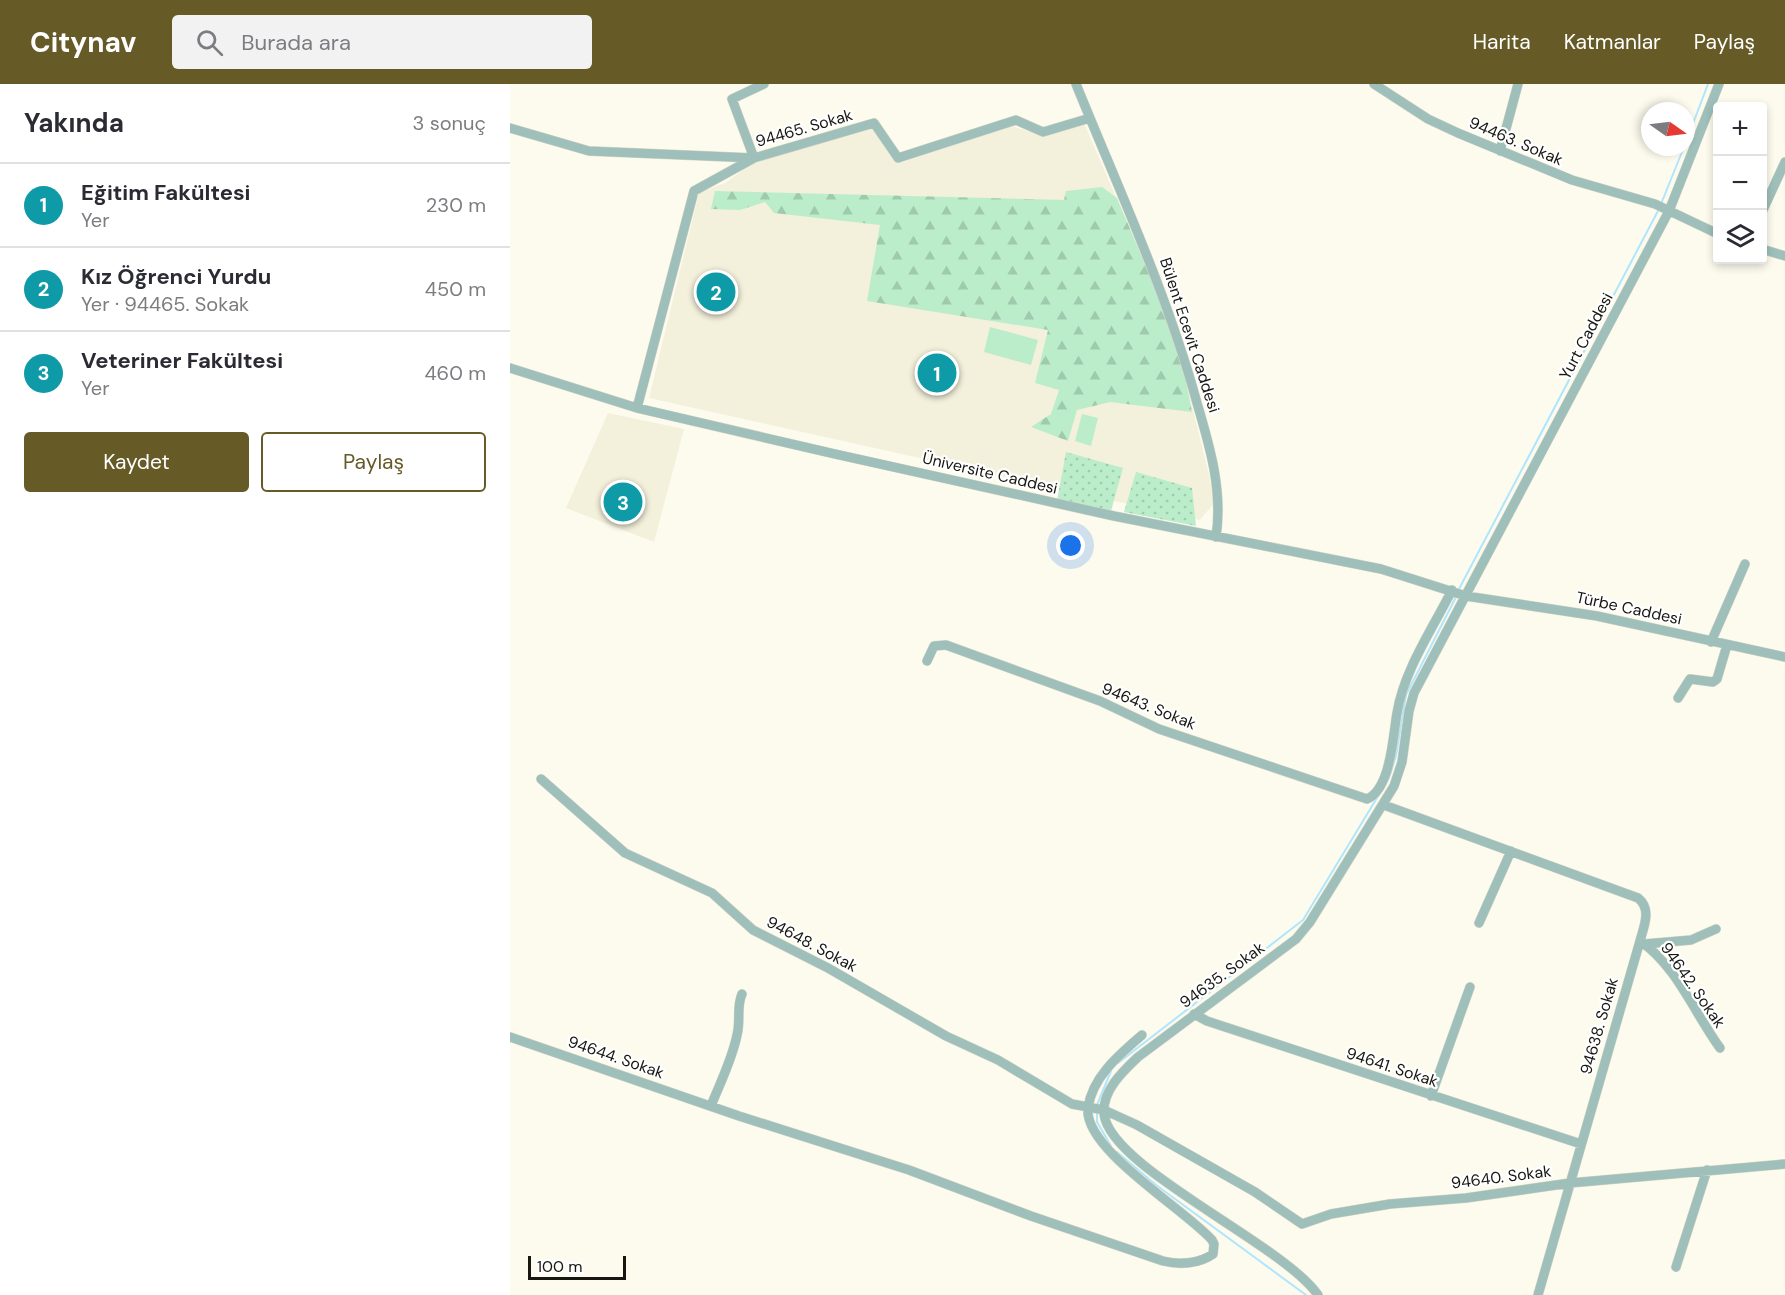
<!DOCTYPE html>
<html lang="tr">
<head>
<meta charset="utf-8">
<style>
	body { margin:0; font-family:"DM Sans",sans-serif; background:#f2f2f3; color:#2b2b33 }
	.controls { position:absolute; right:18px; top:18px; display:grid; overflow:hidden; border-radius:6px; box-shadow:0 3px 9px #0003 }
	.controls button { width:54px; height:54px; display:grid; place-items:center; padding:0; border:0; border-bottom:2px solid #e1e1e2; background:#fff; color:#2b2b33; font:30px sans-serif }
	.compass { position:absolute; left:1131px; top:18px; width:54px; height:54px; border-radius:50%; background:#fff; box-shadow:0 3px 9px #0003; rotate:104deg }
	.scale { position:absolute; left:18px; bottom:15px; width:98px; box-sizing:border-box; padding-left:6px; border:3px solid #171611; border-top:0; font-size:16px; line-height:21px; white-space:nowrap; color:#171611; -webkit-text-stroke:4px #fff; paint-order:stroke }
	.you { position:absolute; left:561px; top:462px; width:21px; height:21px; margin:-15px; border:4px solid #fff; border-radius:50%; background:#1a73e8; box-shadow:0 0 0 9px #1a73e833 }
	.badge { display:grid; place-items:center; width:39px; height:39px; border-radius:50%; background:#665a27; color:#fff; font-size:20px; font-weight:700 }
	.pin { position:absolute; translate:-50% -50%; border:3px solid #fff; box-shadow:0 2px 6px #0006 }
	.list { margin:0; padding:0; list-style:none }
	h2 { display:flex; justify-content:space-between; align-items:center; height:78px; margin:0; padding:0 24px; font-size:26px }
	h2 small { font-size:20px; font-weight:400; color:#7c7c81 }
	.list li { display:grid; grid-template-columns:39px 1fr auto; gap:18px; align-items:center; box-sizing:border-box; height:84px; padding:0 24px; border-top:2px solid #e1e1e2 }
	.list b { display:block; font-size:22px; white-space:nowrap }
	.list p { margin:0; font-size:20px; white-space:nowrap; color:#7c7c81 }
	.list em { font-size:20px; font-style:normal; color:#7c7c81 }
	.actions { display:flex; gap:12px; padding:18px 24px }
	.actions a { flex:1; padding:14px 0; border:2px solid #665a27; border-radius:6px; text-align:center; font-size:21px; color:#665a27 }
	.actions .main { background:#665a27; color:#fff }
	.icon { flex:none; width:33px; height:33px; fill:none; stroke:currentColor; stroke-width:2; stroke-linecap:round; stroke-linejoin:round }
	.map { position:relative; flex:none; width:1275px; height:1211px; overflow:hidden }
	header { display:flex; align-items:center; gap:36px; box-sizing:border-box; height:84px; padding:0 30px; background:#665a27; color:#fff }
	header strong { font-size:28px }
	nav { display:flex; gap:33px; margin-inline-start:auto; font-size:21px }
	.search { width:420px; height:54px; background:#f2f2f3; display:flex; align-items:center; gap:15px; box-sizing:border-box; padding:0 21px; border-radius:6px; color:#7c7c81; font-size:22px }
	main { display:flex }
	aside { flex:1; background:#fff }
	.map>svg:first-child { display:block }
	.built { fill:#f3f0db }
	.grass { fill:url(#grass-dots) }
	.forest { fill:url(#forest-firs) }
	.pitch { fill:#bbedcb }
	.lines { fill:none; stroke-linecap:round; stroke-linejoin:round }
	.stream { stroke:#afe6ff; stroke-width:2 }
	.minor-casing { stroke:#d8d6ca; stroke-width:10 }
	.minor { stroke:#9fc0ba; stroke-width:9 }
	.labels { text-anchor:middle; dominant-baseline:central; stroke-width:4.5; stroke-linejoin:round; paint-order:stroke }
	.street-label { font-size:16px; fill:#171611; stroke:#fff }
</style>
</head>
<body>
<header>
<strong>Citynav</strong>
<div class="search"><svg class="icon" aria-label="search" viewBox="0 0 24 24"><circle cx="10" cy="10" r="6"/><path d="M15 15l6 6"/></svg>Burada ara</div>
<nav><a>Harita</a><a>Katmanlar</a><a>Paylaş</a></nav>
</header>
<main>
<aside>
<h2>Yakında<small>3 sonuç</small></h2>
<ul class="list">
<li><span class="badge" style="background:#0f9aa8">1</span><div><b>Eğitim Fakültesi</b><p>Yer</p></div><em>230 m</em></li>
<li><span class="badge" style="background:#0f9aa8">2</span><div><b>Kız Öğrenci Yurdu</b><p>Yer · 94465. Sokak</p></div><em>450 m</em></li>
<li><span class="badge" style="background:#0f9aa8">3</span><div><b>Veteriner Fakültesi</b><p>Yer</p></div><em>460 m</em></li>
</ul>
<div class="actions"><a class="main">Kaydet</a><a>Paylaş</a></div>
</aside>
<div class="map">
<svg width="1275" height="1211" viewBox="0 0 1275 1211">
	<defs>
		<pattern id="grass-dots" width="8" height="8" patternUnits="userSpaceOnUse" patternTransform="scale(1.5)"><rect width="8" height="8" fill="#bbedcb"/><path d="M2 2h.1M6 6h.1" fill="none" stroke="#a0caad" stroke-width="1.8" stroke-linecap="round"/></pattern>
		<pattern id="forest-firs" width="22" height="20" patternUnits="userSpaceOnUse" patternTransform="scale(1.5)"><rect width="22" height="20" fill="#bbedcb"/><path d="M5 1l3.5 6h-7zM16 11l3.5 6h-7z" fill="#a0caad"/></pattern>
	</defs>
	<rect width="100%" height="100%" fill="#fdfbed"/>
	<path class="built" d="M 574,39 L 640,192 L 676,297 L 699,391 L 704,419 L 690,436 L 139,314 L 189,109 L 215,99 L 242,80 L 361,43 L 383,76 L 393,78 L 501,42 L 532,51 Z
		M 98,329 L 174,345 L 144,458 L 56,424 Z"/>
	<path class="grass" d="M 556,368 L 613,384 L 601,427 L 547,417 Z
		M 626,388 L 682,404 L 686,442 L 614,428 Z"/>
	<path class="forest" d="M 592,103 L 607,114 L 640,192 L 655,231 L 676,297 L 682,328 L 600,318 L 567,326 L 558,357 L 521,343 L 541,330 L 549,306 L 525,299 L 538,246 L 357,217 L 370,141 L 264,129 L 255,118 L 230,126 L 201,125 L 205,107 L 554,116 L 556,107 Z"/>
	<path class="pitch" d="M 480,243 L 528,256 L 521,281 L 474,268 Z
		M 572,330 L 588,334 L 581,362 L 565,357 Z"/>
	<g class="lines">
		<path class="stream" d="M 1176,58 L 1198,0
			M 1151,120 L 1174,63
			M 949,505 L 1149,125
			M 608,979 L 793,836 L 879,694 L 886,672 L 896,611 L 947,511
			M 587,1021 L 601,987
			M 587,1026 L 587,1038 L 601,1062
			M 607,1068 L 646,1101 L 796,1211"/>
		<g class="minor-casing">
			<path id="minor" d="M 566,0 C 609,106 657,209 687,319 C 700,363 713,407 706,453
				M 864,0 L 918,35 L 948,49 L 1062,96 L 1145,120 L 1208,150
				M 0,44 L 79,67 L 244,74 L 222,15 L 254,0
				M 990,67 L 1008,0
				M 1252,128 L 1275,78
				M 1252,165 L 1275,172
				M 0,284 L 127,324 L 325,370 L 604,432 L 871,485 L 956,512 L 1087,532 L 1275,573
				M 127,324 L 184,107 L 244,74 L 364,39 L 388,74 L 506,36 L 533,48 L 580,34
				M 1201,558 L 1235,480
				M 417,577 L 424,562 L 436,561 L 590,617 L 649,645 L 857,715 C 881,705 883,651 887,629 C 894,586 923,544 942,506
				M 1168,614 L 1180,595 L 1203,598 L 1207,595 L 1217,561
				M 31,695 L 115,769 L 202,809 L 243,846 L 318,884 L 436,952 L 488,976 L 562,1020 L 594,1026 L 627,1041 L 745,1108 L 792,1140 L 821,1130 L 880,1120 L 956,1114 L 1060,1099 L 1275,1080
				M 874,721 L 1128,814 C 1142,825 1134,842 1130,857 L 1028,1211
				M 969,839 L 1001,767
				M 1130,857 C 1166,881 1185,930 1210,964
				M 1134,860 L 1181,856 L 1206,845
				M 684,930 L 697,937 L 1071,1060
				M 0,953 L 229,1032 L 399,1086 L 521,1132 L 653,1177 C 669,1181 689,1180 703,1170 L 704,1160 L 702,1156 C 676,1126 573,1065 578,1024 C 582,993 610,970 632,951
				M 921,1012 L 960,903
				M 201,1022 C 210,999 222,976 227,951 C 231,937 226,923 232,910
				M 1166,1183 L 1197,1086
				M 808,1211 C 773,1160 600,1084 594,1030 C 592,1007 612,988 628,973 L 786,855 L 800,838 L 884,702 L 892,678 L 899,627 L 904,609 L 1159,127 L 1209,0"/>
		</g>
		<use href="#minor" class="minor"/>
	</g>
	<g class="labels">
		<g class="street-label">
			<text transform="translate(294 44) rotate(-16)">94465. Sokak</text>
			<text transform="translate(1006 57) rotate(23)">94463. Sokak</text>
			<text transform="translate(680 251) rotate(72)">Bülent Ecevit Caddesi</text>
			<text transform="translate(1076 252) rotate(-62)">Yurt Caddesi</text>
			<text transform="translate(480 389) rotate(13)">Üniversite Caddesi</text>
			<text transform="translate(1119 524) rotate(12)">Türbe Caddesi</text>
			<text transform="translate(639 622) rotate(22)">94643. Sokak</text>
			<text transform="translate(302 860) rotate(28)">94648. Sokak</text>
			<text transform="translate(712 891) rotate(-36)">94635. Sokak</text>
			<text transform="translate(1183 901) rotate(55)">94642. Sokak</text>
			<text transform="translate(1089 942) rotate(-74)">94638. Sokak</text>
			<text transform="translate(106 973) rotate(19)">94644. Sokak</text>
			<text transform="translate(882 983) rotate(18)">94641. Sokak</text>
			<text transform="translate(991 1093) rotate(-7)">94640. Sokak</text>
		</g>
	</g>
</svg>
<div class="controls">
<button>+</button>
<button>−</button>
<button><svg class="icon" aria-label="layers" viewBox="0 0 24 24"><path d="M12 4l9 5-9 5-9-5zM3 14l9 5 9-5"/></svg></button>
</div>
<svg class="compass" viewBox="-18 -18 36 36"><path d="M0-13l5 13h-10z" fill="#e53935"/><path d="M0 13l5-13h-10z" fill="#7c7c81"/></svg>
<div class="scale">100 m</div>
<div class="you"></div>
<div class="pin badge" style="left:427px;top:289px;background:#0f9aa8">1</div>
<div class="pin badge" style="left:206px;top:208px;background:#0f9aa8">2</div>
<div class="pin badge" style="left:113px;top:418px;background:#0f9aa8">3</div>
</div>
</main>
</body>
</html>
